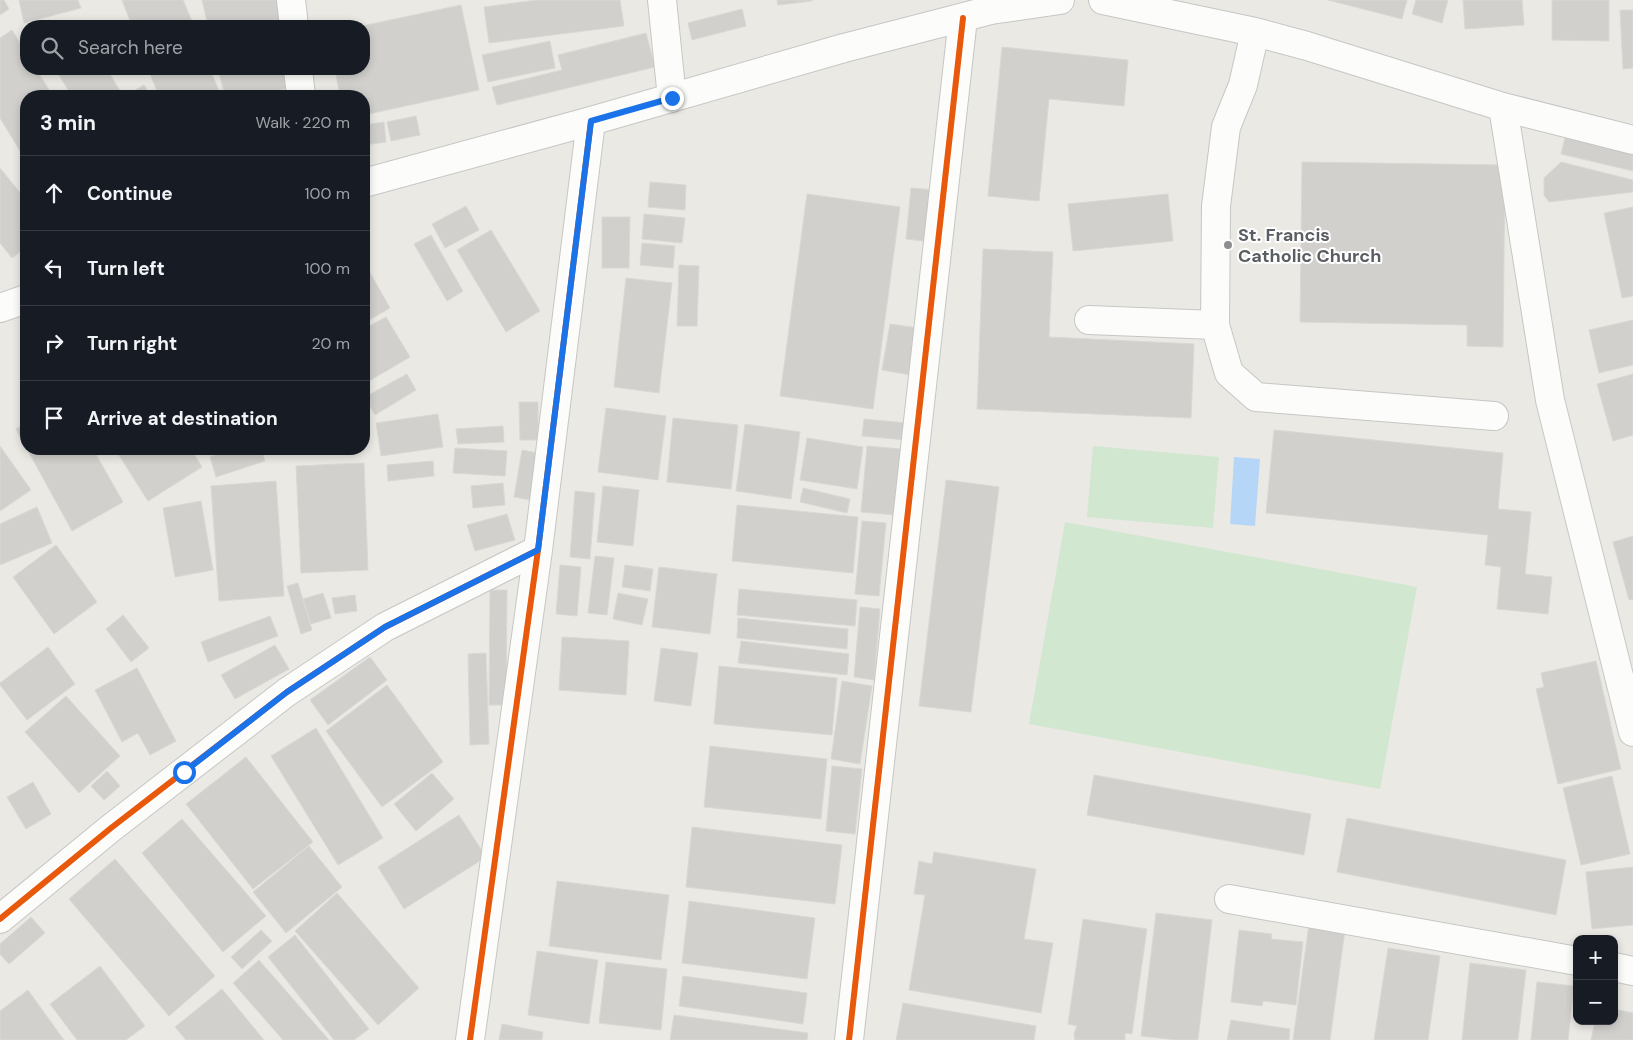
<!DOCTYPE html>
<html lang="en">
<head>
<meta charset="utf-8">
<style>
	body { margin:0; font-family:"DM Sans",sans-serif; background:#242831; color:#f1f3f6 }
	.controls { position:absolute; right:15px; bottom:15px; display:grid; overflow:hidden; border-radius:10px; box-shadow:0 2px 8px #0003 }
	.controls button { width:45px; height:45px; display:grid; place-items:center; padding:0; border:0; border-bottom:1px solid #363941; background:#171b24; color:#f1f3f6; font:25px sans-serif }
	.stop { position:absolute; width:15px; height:15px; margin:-11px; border:4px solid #1a73e8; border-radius:50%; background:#fff }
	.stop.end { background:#1a73e8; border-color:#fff; box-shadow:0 1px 5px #0008 }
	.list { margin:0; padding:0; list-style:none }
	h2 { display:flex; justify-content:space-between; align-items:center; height:65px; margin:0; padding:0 20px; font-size:21px }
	h2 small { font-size:16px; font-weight:400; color:#9ea1a6 }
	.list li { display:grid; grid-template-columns:32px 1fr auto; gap:15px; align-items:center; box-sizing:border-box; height:75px; padding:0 20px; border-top:1px solid #363941 }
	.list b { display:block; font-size:19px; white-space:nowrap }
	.list em { font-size:16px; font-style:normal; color:#9ea1a6 }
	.icon { flex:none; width:28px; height:28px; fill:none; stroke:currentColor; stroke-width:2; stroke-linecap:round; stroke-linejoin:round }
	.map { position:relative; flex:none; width:1633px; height:1040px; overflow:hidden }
	.search { position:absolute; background:#171b24; box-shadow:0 2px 8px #0003; left:20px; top:20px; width:350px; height:55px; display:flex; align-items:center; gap:12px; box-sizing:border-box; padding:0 18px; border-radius:20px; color:#9ea1a6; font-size:19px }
	.panel { position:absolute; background:#171b24; box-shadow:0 2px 8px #0003; left:20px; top:90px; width:350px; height:365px; border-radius:20px }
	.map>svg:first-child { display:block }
	.green { fill:#d1e7d0 }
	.water { fill:#b6d6f7 }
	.building { fill:#d1d0cd; stroke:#dad8d3 }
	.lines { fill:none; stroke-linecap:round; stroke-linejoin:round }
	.minor-casing { stroke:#c6c6c5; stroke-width:30 }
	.minor { stroke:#fcfcfb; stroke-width:28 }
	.cycleway-casing { stroke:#fff; stroke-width:9 }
	.cycleway { stroke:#e8590c; stroke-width:6 }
	.route { stroke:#1a73e8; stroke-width:6 }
	.poi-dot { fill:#8c8e90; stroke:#fff; stroke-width:2 }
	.labels { text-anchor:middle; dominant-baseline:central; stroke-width:4; stroke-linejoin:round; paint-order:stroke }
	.poi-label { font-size:18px; font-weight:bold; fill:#5a5d62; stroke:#fff; text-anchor:start }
</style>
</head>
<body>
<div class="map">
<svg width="1633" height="1040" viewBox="0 0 1633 1040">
	<rect width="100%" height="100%" fill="#eae9e4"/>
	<path class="green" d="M 1093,446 L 1219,457 L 1213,528 L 1087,517 Z
		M 1065,522 L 1417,587 L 1380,789 L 1029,724 Z"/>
	<path class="water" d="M 1234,457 L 1260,459 L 1255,526 L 1230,524 Z"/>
	<path class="building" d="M 0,0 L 4,0 L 9,9 L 0,15 Z
		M 19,0 L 78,0 L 81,8 L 24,23 Z
		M 122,0 L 183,0 L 194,26 L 132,26 Z
		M 202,0 L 278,0 L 284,26 L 208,26 Z
		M 537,0 L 620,0 L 624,26 L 489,43 L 484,7 Z
		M 777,0 L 812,0 L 812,1 L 778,5 Z
		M 1328,0 L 1407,0 L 1402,19 Z
		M 1416,0 L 1448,0 L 1442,23 L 1412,14 Z
		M 1463,0 L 1522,0 L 1524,25 L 1465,29 Z
		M 1552,0 L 1609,0 L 1609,41 L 1552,40 Z
		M 461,5 L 479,90 L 364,115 L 364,96 L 340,96 L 335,69 L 364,69 L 364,26 L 362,26 Z
		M 742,9 L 746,26 L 692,40 L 688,23 Z
		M 1620,10 L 1633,10 L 1633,68 L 1623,69 Z
		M 12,30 L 26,53 L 26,69 L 36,69 L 53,96 L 26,96 L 26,161 L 0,118 L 0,38 Z
		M 646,33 L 655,67 L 497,105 L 492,87 L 562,70 L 558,55 Z
		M 550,41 L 555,68 L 488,82 L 482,55 Z
		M 1002,47 L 1128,60 L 1124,106 L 1049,99 L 1039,201 L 988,196 Z
		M 55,69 L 107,69 L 123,96 L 72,96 Z
		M 148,69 L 210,69 L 221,96 L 159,96 Z
		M 218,69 L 294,69 L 298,86 L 252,96 L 225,96 Z
		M 144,85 L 151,96 L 125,96 Z
		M 416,116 L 420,135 L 391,141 L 387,122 Z
		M 384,122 L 386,142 L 364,145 L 364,125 Z
		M 1567,130 L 1633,146 L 1633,171 L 1561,154 Z
		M 1302,162 L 1505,165 L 1503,347 L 1467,346 L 1467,325 L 1300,322 Z
		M 1561,162 L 1633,180 L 1633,192 L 1549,202 L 1544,195 L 1544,178 Z
		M 0,168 L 26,200 L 26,247 L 12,258 L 0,243 Z
		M 650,182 L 686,185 L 685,210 L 648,207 Z
		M 911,188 L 936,190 L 932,242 L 906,239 Z
		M 807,194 L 900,207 L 873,409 L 780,396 Z
		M 1168,194 L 1173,241 L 1073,251 L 1068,204 Z
		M 466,206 L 479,230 L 445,248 L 432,224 Z
		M 1633,207 L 1633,296 L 1622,298 L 1604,213 Z
		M 644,214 L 685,218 L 682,243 L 642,239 Z
		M 602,217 L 630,217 L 629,268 L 602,268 Z
		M 491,230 L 540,311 L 506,332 L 457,250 Z
		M 431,235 L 463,291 L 447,301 L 414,244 Z
		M 642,243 L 675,246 L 673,268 L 640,265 Z
		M 983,249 L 1053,252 L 1049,337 L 1194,344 L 1191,418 L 977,409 Z
		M 364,262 L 390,308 L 364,323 Z
		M 679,265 L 699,266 L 697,326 L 677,326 Z
		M 626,278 L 672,283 L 659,393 L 614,387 Z
		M 386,317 L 410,357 L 364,384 L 364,329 Z
		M 1633,320 L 1633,365 L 1599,373 L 1589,330 Z
		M 890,324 L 918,328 L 911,375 L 882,370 Z
		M 407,374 L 416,390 L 375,415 L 365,397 Z
		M 1633,374 L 1633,435 L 1613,441 L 1597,384 Z
		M 519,402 L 538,402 L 538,440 L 520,440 Z
		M 364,408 L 370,420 L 364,423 Z
		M 606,408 L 666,416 L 658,480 L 598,472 Z
		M 438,414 L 443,447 L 381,456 L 376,423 Z
		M 673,418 L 738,425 L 731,489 L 667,482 Z
		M 864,419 L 907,423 L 905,440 L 862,436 Z
		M 26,423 L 26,448 L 16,429 Z
		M 745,424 L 800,432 L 791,499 L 736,491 Z
		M 503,426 L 504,442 L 458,444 L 456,429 Z
		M 1274,430 L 1503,453 L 1498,509 L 1531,512 L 1525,574 L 1552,577 L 1548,614 L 1497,609 L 1501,567 L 1485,565 L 1488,535 L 1266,513 Z
		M 807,438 L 863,447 L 857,489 L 800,480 Z
		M 0,446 L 31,490 L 0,511 Z
		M 867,446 L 901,449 L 895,515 L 861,512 Z
		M 455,448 L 507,451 L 505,476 L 453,473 Z
		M 27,449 L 93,449 L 123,502 L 72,531 Z
		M 115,449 L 191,449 L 202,467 L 148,501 Z
		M 232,449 L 261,449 L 265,461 L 216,477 L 210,457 L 233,450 Z
		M 522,450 L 543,454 L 536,501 L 514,497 Z
		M 433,461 L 434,476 L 388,481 L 387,465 Z
		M 364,463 L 368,570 L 301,573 L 296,466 Z
		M 946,480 L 999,487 L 971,712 L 919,706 Z
		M 276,481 L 284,596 L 219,601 L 211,486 Z
		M 503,483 L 505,505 L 473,508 L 471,486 Z
		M 603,486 L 639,490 L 633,546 L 597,542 Z
		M 803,488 L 850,499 L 847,513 L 800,502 Z
		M 575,491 L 595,493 L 590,559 L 570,557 Z
		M 201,501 L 213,570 L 175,577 L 163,508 Z
		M 737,505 L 858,517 L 853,573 L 732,561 Z
		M 37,507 L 52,543 L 0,565 L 0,524 Z
		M 507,514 L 515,540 L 475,551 L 467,525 Z
		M 862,521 L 886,523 L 879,596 L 855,594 Z
		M 1633,536 L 1633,599 L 1629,600 L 1613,542 Z
		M 56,545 L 97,602 L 54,634 L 13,577 Z
		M 595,556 L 614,558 L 607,615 L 588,613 Z
		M 560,565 L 581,567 L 577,616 L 556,614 Z
		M 625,565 L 653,569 L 650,591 L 622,587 Z
		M 659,567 L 717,574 L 710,634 L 652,627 Z
		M 298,583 L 312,630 L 301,634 L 287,586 Z
		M 739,589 L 857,600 L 855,626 L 737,615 Z
		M 490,590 L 507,590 L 506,705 L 489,705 Z
		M 323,593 L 331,618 L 311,624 L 303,599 Z
		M 618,593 L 648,599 L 642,625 L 613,619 Z
		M 355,595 L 357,611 L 335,614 L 332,598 Z
		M 860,607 L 880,609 L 874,680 L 854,677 Z
		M 123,615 L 149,648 L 131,662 L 106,629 Z
		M 270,616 L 278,636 L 208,662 L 201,642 Z
		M 738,618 L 848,629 L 847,649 L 737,638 Z
		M 562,637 L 629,641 L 626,695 L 559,690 Z
		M 741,641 L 849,654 L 847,675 L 738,663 Z
		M 275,645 L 289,669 L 235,699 L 221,675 Z
		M 48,647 L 75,684 L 27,720 L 0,685 L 0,683 Z
		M 661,648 L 698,653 L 691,706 L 654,701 Z
		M 486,653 L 489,744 L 470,745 L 468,654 Z
		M 370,657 L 387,680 L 328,725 L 310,700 Z
		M 1596,661 L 1621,769 L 1558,784 L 1536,689 L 1544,687 L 1541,673 Z
		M 719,666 L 837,678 L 832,735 L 714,724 Z
		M 137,668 L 176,741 L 150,755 L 138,733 L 122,742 L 95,690 Z
		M 842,681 L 872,686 L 860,764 L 831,759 Z
		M 387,685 L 443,762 L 382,807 L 326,731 Z
		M 66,696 L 120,756 L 79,793 L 25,732 Z
		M 316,728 L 383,838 L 338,865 L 271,756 Z
		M 710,746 L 827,759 L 821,819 L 704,807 Z
		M 246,757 L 313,842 L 253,889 L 186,804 Z
		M 832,766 L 862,769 L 855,834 L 826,831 Z
		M 107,771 L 120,786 L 104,800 L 91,786 Z
		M 432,773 L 454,799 L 416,831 L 394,804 Z
		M 1094,775 L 1311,814 L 1304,855 L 1087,815 Z
		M 1612,776 L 1630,854 L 1581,865 L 1563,788 Z
		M 33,782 L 51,814 L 26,829 L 7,797 Z
		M 459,815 L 486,857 L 404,909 L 378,867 Z
		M 1347,818 L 1566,860 L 1556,915 L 1337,872 Z
		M 182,819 L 266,916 L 223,952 L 142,853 Z
		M 692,827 L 842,845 L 835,904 L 686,887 Z
		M 309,846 L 342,887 L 286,933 L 253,892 Z
		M 934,852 L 1036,869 L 1024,939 L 1053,943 L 1041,1013 L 909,990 L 925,895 L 914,894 L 919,861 L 932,864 Z
		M 115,859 L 215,976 L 169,1016 L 69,899 Z
		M 1633,867 L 1633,925 L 1592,929 L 1586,872 Z
		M 557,881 L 669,895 L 661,960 L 549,946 Z
		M 337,893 L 419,988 L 378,1025 L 295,931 Z
		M 689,901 L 815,918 L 807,979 L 682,963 Z
		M 1156,913 L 1212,920 L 1198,1040 L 1176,1040 L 1141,1036 Z
		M 31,917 L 45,933 L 9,964 L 0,954 L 0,944 Z
		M 1310,917 L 1346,923 L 1330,1040 L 1293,1040 Z
		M 1083,919 L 1147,929 L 1132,1034 L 1125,1033 L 1125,1040 L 1075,1040 L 1074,1033 L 1077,1026 L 1068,1024 Z
		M 261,930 L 272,941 L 242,969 L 231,957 Z
		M 1239,930 L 1272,934 L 1271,939 L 1303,942 L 1296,1005 L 1263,1001 L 1262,1006 L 1231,1002 Z
		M 295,935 L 369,1029 L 354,1040 L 334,1040 L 268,957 Z
		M 1388,948 L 1440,956 L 1428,1040 L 1374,1040 Z
		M 537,951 L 598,960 L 589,1024 L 528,1015 Z
		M 259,960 L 329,1040 L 283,1040 L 233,983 Z
		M 606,962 L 667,969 L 661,1030 L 599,1023 Z
		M 1470,963 L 1526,970 L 1518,1040 L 1462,1040 Z
		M 100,966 L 145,1026 L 126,1040 L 77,1040 L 50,1004 Z
		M 683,976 L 807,993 L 803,1024 L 679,1006 Z
		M 1537,982 L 1574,986 L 1568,1040 L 1531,1040 Z
		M 222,989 L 264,1040 L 186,1040 L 175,1027 Z
		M 28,990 L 64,1040 L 0,1040 L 0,1011 Z
		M 903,1003 L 1036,1026 L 1034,1040 L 896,1040 Z
		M 1614,1009 L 1633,1013 L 1633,1040 L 1591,1040 L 1595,1021 L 1614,1021 Z
		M 674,1015 L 808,1033 L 807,1040 L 670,1040 Z
		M 1231,1020 L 1290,1029 L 1289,1040 L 1227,1040 Z
		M 502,1024 L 543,1032 L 542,1040 L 499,1040 Z"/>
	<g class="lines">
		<g class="minor-casing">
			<path id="minor" d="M 291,0 L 294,26
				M 662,0 L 672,98
				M 1103,0 L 1255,32 L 1307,46 L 1503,107 L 1633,140
				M 1255,32 L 1243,85 L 1226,127 L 1216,206 L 1215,325 L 1229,373 L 1256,397 L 1494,416
				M 298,69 L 301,96
				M 1503,107 L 1550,400 L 1633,732
				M 364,183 L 591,121 L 844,48 L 991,10 L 1060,0
				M 0,308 L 26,299
				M 1089,320 L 1215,325
				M 1229,899 L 1577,961
				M 0,919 L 111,828 L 287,692 L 385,627 L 538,550
				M 1614,967 L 1633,971
				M 470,1040 L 538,550 L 591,121
				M 849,1040 L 963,18"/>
		</g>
		<use href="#minor" class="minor"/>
		<g class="cycleway-casing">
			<path id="cycleway" d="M 0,919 L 111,828 L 287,692 L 385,627 L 538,550
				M 470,1040 L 538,550 L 591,121
				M 849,1040 L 963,18"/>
		</g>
		<use href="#cycleway" class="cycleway"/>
	</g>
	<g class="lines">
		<path class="route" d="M 184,772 L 287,692 L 385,627 L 538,550 L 591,121 L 672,98"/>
	</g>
	<circle class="poi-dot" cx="1228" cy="245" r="5"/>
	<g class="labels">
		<g class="poi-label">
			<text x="1238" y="235">St. Francis<tspan x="1238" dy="21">Catholic Church</tspan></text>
		</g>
	</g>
</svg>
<div class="controls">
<button>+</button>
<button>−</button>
</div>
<div class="stop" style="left:184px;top:772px"></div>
<div class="stop end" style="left:672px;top:98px"></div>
<div class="search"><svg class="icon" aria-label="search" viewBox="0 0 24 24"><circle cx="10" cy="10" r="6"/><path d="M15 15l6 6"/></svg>Search here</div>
<section class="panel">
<h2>3 min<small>Walk · 220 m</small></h2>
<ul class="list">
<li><svg class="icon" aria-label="ahead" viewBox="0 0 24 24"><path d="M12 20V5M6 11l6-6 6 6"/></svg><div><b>Continue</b></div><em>100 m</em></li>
<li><svg class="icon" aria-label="left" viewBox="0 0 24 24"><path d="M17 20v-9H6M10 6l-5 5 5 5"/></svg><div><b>Turn left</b></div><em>100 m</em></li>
<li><svg class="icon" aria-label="right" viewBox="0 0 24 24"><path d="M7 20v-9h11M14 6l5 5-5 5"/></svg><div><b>Turn right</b></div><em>20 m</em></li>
<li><svg class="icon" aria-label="arrive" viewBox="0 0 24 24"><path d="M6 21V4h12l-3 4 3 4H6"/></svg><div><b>Arrive at destination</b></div></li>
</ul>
</section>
</div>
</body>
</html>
